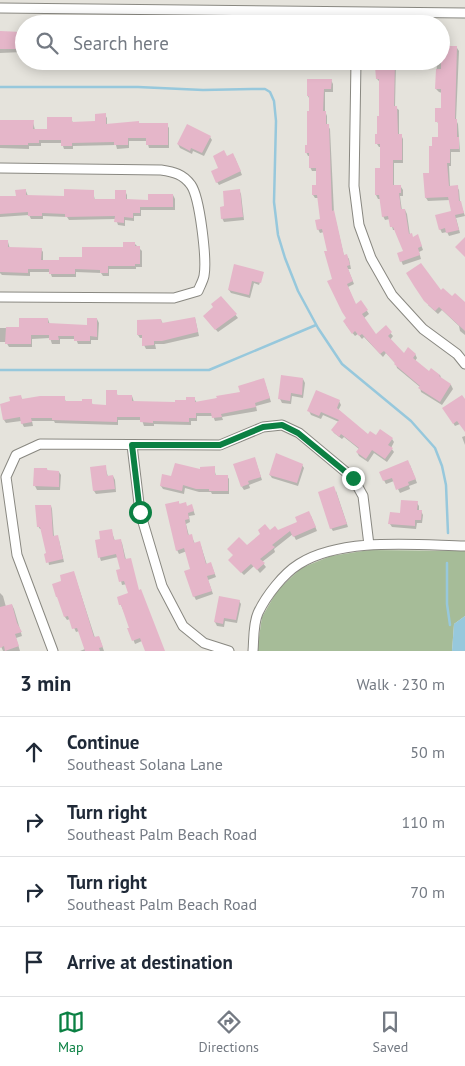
<!DOCTYPE html>
<html lang="en">
<head>
<meta charset="utf-8">
<style>
	body { margin:0; font-family:"PT Sans",sans-serif; background:#f6f6f7; color:#1f2937 }
	.stop { position:absolute; width:15px; height:15px; margin:-11px; border:4px solid #0b8043; border-radius:50%; background:#fff }
	.stop.end { background:#0b8043; border-color:#fff; box-shadow:0 1px 5px #0008 }
	.list { margin:0; padding:0; list-style:none }
	h2 { display:flex; justify-content:space-between; align-items:center; height:65px; margin:0; padding:0 20px; font-size:21px }
	h2 small { font-size:16px; font-weight:400; color:#747a83 }
	.list li { display:grid; grid-template-columns:32px 1fr auto; gap:15px; align-items:center; box-sizing:border-box; height:70px; padding:0 20px; border-top:1px solid #e0e1e3 }
	.list b { display:block; font-size:19px; white-space:nowrap }
	.list p { margin:0; font-size:16px; white-space:nowrap; color:#747a83 }
	.list em { font-size:16px; font-style:normal; color:#747a83 }
	.icon { flex:none; width:28px; height:28px; fill:none; stroke:currentColor; stroke-width:2; stroke-linecap:round; stroke-linejoin:round }
	.map { position:relative; flex:none; width:465px; height:651px; overflow:hidden }
	.search { position:absolute; background:#fff; box-shadow:0 2px 12px #0003; left:15px; right:15px; top:15px; height:55px; display:flex; align-items:center; gap:12px; box-sizing:border-box; padding:0 18px; border-radius:28px; color:#747a83; font-size:19px }
	.sheet { height:345px; background:#fff }
	nav { display:flex; justify-content:space-around; align-items:center; box-sizing:border-box; height:70px; border-top:1px solid #e0e1e3; background:#fff; font-size:14px; color:#747a83 }
	nav a { display:grid; justify-items:center; gap:2px }
	nav .on { color:#0b8043 }
	.map>svg:first-child { display:block }
	.green { fill:#a6bc98 }
	.water { fill:#97c8dc }
	.shadow { fill:#0003 }
	.lines { fill:none; stroke-linecap:round; stroke-linejoin:round }
	.stream { stroke:#97c8dc; stroke-width:2.5 }
	.building { fill:#e5b6c9 }
	.minor-casing { stroke:#898881; stroke-width:11 }
	.minor { stroke:#fff; stroke-width:9 }
	.route { stroke:#0b8043; stroke-width:6 }
</style>
</head>
<body>
<div class="map">
<svg width="465" height="651" viewBox="0 0 465 651">
	<rect width="100%" height="100%" fill="#e5e3dc"/>
	<path class="green" d="M 369,550 L 465,551 L 465,616 L 454,624 L 452,651 L 257,651 L 262,617 L 277,591 L 301,568 L 331,556 Z"/>
	<path class="water" d="M 465,616 L 465,651 L 452,651 L 454,624 Z"/>
	<path class="shadow" d="M 24,32 L 23,52 L 0,53 L 0,33 Z
		M 441,35 L 446,35 L 448,38 L 448,48 L 457,48 L 459,51 L 456,120 L 458,124 L 460,152 L 451,152 L 451,166 L 449,166 L 450,187 L 457,187 L 459,190 L 460,202 L 465,216 L 456,218 L 460,233 L 449,236 L 447,232 L 442,233 L 440,229 L 453,212 L 450,200 L 428,201 L 426,198 L 431,174 L 433,148 L 439,138 L 439,126 L 437,121 L 442,109 L 442,93 L 439,92 L 436,89 L 437,61 L 441,61 Z
		M 210,61 L 217,61 L 217,64 L 212,64 Z
		M 240,61 L 264,61 L 264,64 L 242,63 Z
		M 307,61 L 319,61 L 319,63 L 308,63 Z
		M 378,61 L 396,61 L 395,107 L 399,110 L 399,135 L 401,135 L 403,139 L 403,163 L 394,163 L 394,187 L 401,187 L 403,190 L 403,196 L 400,196 L 402,211 L 405,210 L 407,214 L 410,235 L 413,238 L 419,239 L 423,250 L 419,252 L 421,259 L 403,265 L 398,254 L 404,252 L 396,230 L 393,230 L 390,219 L 385,220 L 383,216 L 381,199 L 378,199 L 376,195 L 376,169 L 381,169 L 381,147 L 379,147 L 377,144 L 381,117 L 380,82 L 377,79 Z
		M 308,80 L 331,80 L 333,84 L 333,92 L 325,92 L 325,111 L 327,116 L 327,125 L 330,129 L 334,213 L 344,256 L 347,256 L 349,259 L 351,269 L 348,269 L 354,284 L 348,287 L 356,306 L 361,302 L 369,314 L 364,318 L 376,336 L 385,327 L 393,336 L 390,340 L 404,355 L 415,354 L 417,358 L 415,361 L 429,373 L 440,375 L 442,380 L 451,385 L 453,389 L 442,405 L 421,392 L 420,387 L 397,368 L 396,364 L 386,353 L 383,357 L 364,337 L 362,339 L 358,334 L 355,336 L 346,325 L 348,319 L 333,280 L 324,232 L 320,233 L 318,229 L 321,220 L 319,198 L 315,198 L 313,195 L 318,186 L 317,171 L 312,171 L 310,167 L 310,156 L 308,156 L 306,152 L 308,146 L 310,112 L 310,100 L 308,96 Z
		M 105,115 L 107,118 L 107,125 L 167,125 L 169,128 L 169,148 L 149,148 L 147,141 L 129,141 L 129,148 L 117,149 L 116,145 L 73,146 L 73,149 L 64,149 L 62,143 L 41,143 L 41,146 L 29,146 L 29,149 L 0,148 L 0,121 L 33,122 L 35,130 L 49,130 L 71,118 L 73,123 L 96,123 Z
		M 210,137 L 212,140 L 204,156 L 193,151 L 192,154 L 180,148 L 178,144 Z
		M 227,157 L 235,158 L 242,175 L 219,185 L 217,182 L 220,169 Z
		M 239,190 L 241,194 L 244,220 L 224,222 L 222,218 L 226,207 Z
		M 26,191 L 28,196 L 65,197 L 93,191 L 95,201 L 116,200 L 125,191 L 127,195 L 127,200 L 149,201 L 173,195 L 175,199 L 175,210 L 141,210 L 141,216 L 134,216 L 134,221 L 125,220 L 125,226 L 118,225 L 116,219 L 69,220 L 67,217 L 43,216 L 43,219 L 31,219 L 29,215 L 0,217 L 0,198 L 17,198 Z
		M 0,242 L 8,242 L 10,249 L 41,249 L 43,252 L 43,262 L 83,258 L 124,248 L 134,243 L 142,251 L 142,267 L 136,267 L 136,269 L 109,269 L 109,276 L 103,276 L 101,273 L 76,272 L 76,277 L 52,277 L 50,272 L 30,272 L 30,276 L 2,275 L 0,273 Z
		M 263,273 L 259,285 L 254,283 L 250,298 L 231,293 L 229,290 Z
		M 441,292 L 465,304 L 465,335 L 460,331 L 459,326 L 442,310 L 438,314 L 428,305 Z
		M 221,297 L 238,318 L 218,332 L 207,320 Z
		M 195,318 L 199,336 L 164,344 L 155,344 L 156,349 L 146,349 L 144,345 L 143,338 L 140,338 L 138,335 L 161,320 L 163,324 Z
		M 48,319 L 50,325 L 88,326 L 97,319 L 99,323 L 98,340 L 91,340 L 91,344 L 78,344 L 76,339 L 60,339 L 60,344 L 52,344 L 50,338 L 32,339 L 32,347 L 9,347 L 6,342 L 0,342 L 0,328 L 20,328 Z
		M 303,379 L 305,383 L 303,398 L 292,396 L 291,404 L 282,403 L 280,399 Z
		M 265,383 L 271,402 L 256,406 L 257,411 L 222,417 L 223,420 L 215,421 L 213,416 L 197,416 L 197,421 L 191,421 L 191,425 L 154,424 L 154,426 L 144,426 L 142,420 L 118,420 L 118,425 L 55,423 L 54,421 L 32,421 L 33,426 L 24,427 L 21,421 L 6,423 L 4,420 L 11,402 L 20,396 L 23,400 L 64,397 L 66,402 L 83,402 L 91,400 L 93,406 L 107,406 L 116,392 L 118,396 L 132,396 L 134,402 L 176,403 L 187,402 L 194,398 L 197,403 L 242,393 Z
		M 339,401 L 341,405 L 338,411 L 369,436 L 376,437 L 381,431 L 392,439 L 394,442 L 391,448 L 394,452 L 387,462 L 374,453 L 368,462 L 359,456 L 357,452 L 359,449 L 344,437 L 342,439 L 334,433 L 332,430 L 339,422 L 323,415 L 321,419 L 311,415 L 309,411 Z
		M 465,402 L 465,429 L 460,424 L 455,426 L 444,409 Z
		M 465,436 L 465,445 L 462,437 Z
		M 256,462 L 262,480 L 249,485 L 250,488 L 244,490 L 242,487 Z
		M 302,465 L 304,468 L 298,486 L 272,478 L 270,475 Z
		M 410,465 L 417,483 L 409,486 L 410,489 L 400,493 L 394,481 L 386,484 L 380,473 Z
		M 105,466 L 108,477 L 113,476 L 115,480 L 116,492 L 96,494 L 94,491 Z
		M 214,468 L 216,476 L 227,476 L 229,479 L 229,494 L 212,494 L 211,492 L 199,492 L 185,488 L 184,494 L 163,489 L 161,486 L 172,478 Z
		M 35,469 L 47,469 L 48,472 L 59,472 L 61,475 L 60,490 L 37,490 L 35,486 Z
		M 336,491 L 348,527 L 333,531 L 331,528 Z
		M 179,503 L 180,505 L 193,509 L 195,515 L 189,516 L 190,522 L 186,524 L 189,536 L 191,535 L 195,544 L 201,546 L 207,565 L 211,564 L 216,577 L 208,580 L 213,594 L 196,600 L 194,596 L 192,570 L 187,551 L 179,554 L 177,550 Z
		M 417,503 L 419,506 L 419,511 L 421,511 L 423,515 L 422,523 L 417,523 L 416,529 L 392,527 L 390,524 Z
		M 51,506 L 52,509 L 54,537 L 57,537 L 59,540 L 64,562 L 49,565 L 42,529 L 40,529 L 38,526 Z
		M 311,516 L 317,531 L 296,540 L 293,534 L 274,549 L 275,552 L 262,562 L 266,567 L 260,573 L 254,566 L 244,575 L 232,563 L 247,546 L 270,532 L 278,532 Z
		M 111,530 L 115,541 L 120,540 L 122,543 L 126,560 L 153,651 L 147,651 L 142,641 L 135,644 L 129,629 L 131,628 L 121,605 L 129,594 L 127,584 L 122,585 L 121,581 L 122,570 L 118,557 L 101,561 L 100,558 L 96,541 L 102,540 Z
		M 75,576 L 95,638 L 99,637 L 104,651 L 80,651 L 85,649 L 79,631 L 76,632 L 70,619 L 67,620 L 65,617 Z
		M 0,593 L 3,596 L 6,607 L 12,605 L 14,609 L 22,636 L 16,638 L 20,651 L 3,651 L 0,644 Z
		M 239,601 L 241,604 L 237,623 L 225,621 L 224,627 L 217,626 L 215,622 Z"/>
	<g class="lines">
		<path class="stream" d="M 0,87 L 138,87 L 203,90 L 252,89 L 265,89 L 270,92 L 274,101 L 276,121 L 274,202 L 278,235 L 285,258 L 298,291 L 318,328 L 342,364 L 411,421 L 435,448 L 442,466 L 446,485 L 448,533
			M 0,370 L 209,370 L 316,325
			M 447,563 L 447,604 L 450,625"/>
	</g>
	<path class="building" d="M 0,31 L 22,32 L 22,49 L 0,49 Z
		M 441,46 L 457,46 L 455,119 L 457,119 L 457,137 L 459,137 L 459,149 L 450,149 L 450,163 L 447,163 L 449,186 L 458,185 L 459,201 L 461,201 L 464,213 L 455,215 L 459,230 L 446,233 L 445,228 L 439,230 L 435,215 L 451,211 L 448,197 L 425,198 L 423,173 L 429,173 L 429,146 L 432,146 L 432,137 L 438,137 L 438,122 L 435,122 L 435,108 L 441,108 L 441,89 L 435,89 L 436,69 L 441,69 Z
		M 385,62 L 395,62 L 394,106 L 397,106 L 398,134 L 402,134 L 402,160 L 393,160 L 393,185 L 401,185 L 401,193 L 399,193 L 401,209 L 405,209 L 409,234 L 412,233 L 413,237 L 418,234 L 422,246 L 418,248 L 420,255 L 400,262 L 397,253 L 403,251 L 393,227 L 390,227 L 388,216 L 382,217 L 379,195 L 375,195 L 375,168 L 380,168 L 380,144 L 375,144 L 375,134 L 377,134 L 377,116 L 379,116 L 379,79 L 376,79 L 375,66 L 385,66 Z
		M 307,79 L 332,79 L 331,89 L 324,89 L 323,111 L 326,111 L 326,124 L 329,124 L 332,211 L 334,210 L 344,255 L 347,254 L 350,265 L 347,266 L 353,281 L 347,284 L 356,304 L 361,300 L 368,310 L 362,314 L 376,334 L 386,325 L 392,332 L 388,336 L 404,353 L 408,347 L 416,354 L 413,358 L 429,371 L 431,368 L 440,375 L 439,376 L 451,384 L 440,402 L 418,388 L 420,386 L 394,364 L 395,363 L 384,351 L 380,354 L 362,334 L 359,336 L 355,331 L 352,334 L 343,321 L 346,318 L 342,312 L 327,281 L 332,279 L 324,251 L 327,251 L 322,229 L 317,230 L 315,220 L 320,219 L 317,195 L 312,195 L 312,185 L 316,185 L 316,168 L 309,168 L 309,153 L 305,153 L 305,145 L 307,145 L 307,111 L 309,111 L 309,96 L 307,96 Z
		M 106,113 L 106,124 L 139,121 L 139,123 L 168,123 L 168,145 L 146,145 L 146,138 L 128,138 L 128,145 L 114,145 L 114,142 L 72,143 L 72,146 L 61,146 L 61,140 L 39,140 L 39,143 L 28,143 L 28,145 L 0,145 L 0,120 L 34,120 L 33,129 L 47,129 L 47,117 L 72,117 L 72,122 L 95,121 L 95,114 Z
		M 187,124 L 211,136 L 202,153 L 191,148 L 190,151 L 177,144 Z
		M 224,150 L 227,156 L 233,153 L 241,171 L 216,183 L 211,171 L 218,168 L 213,156 Z
		M 26,189 L 26,195 L 64,196 L 64,189 L 94,190 L 94,199 L 115,199 L 115,190 L 126,190 L 126,199 L 148,200 L 148,194 L 173,194 L 173,207 L 140,207 L 140,213 L 133,213 L 133,218 L 124,217 L 124,223 L 114,222 L 115,216 L 65,217 L 65,214 L 42,213 L 42,216 L 28,216 L 28,212 L 0,214 L 0,196 L 16,196 L 15,190 Z
		M 240,189 L 243,217 L 221,219 L 220,207 L 224,206 L 223,191 Z
		M 465,237 L 465,257 L 455,247 Z
		M 0,240 L 8,240 L 8,247 L 42,248 L 41,260 L 59,260 L 59,257 L 82,257 L 82,247 L 123,247 L 123,242 L 135,242 L 135,246 L 140,246 L 140,264 L 135,264 L 135,266 L 108,266 L 108,273 L 100,273 L 100,270 L 75,269 L 75,274 L 49,274 L 49,269 L 28,269 L 28,273 L 0,272 Z
		M 421,263 L 441,290 L 443,288 L 452,296 L 455,293 L 465,302 L 465,331 L 439,307 L 435,311 L 424,301 L 414,286 L 406,273 Z
		M 234,264 L 264,272 L 261,283 L 252,281 L 249,295 L 228,290 Z
		M 221,296 L 237,314 L 215,330 L 203,316 L 213,307 L 211,304 Z
		M 195,317 L 198,332 L 162,341 L 154,341 L 154,345 L 142,346 L 142,335 L 137,335 L 137,320 L 161,319 L 162,323 Z
		M 19,318 L 48,318 L 48,323 L 87,325 L 87,318 L 97,318 L 97,337 L 90,336 L 90,341 L 74,341 L 74,336 L 58,336 L 59,340 L 49,340 L 49,335 L 31,335 L 31,344 L 5,344 L 6,327 L 19,327 Z
		M 281,375 L 303,378 L 302,395 L 291,393 L 290,401 L 278,399 Z
		M 264,378 L 270,398 L 255,403 L 256,407 L 221,414 L 222,417 L 212,418 L 211,413 L 196,413 L 196,418 L 189,418 L 189,422 L 153,421 L 153,423 L 140,422 L 140,417 L 117,417 L 117,422 L 52,420 L 52,418 L 31,418 L 32,422 L 21,424 L 20,417 L 3,420 L 0,404 L 10,401 L 9,397 L 21,395 L 22,399 L 40,396 L 65,396 L 65,401 L 82,401 L 82,399 L 92,399 L 92,404 L 106,405 L 106,390 L 117,390 L 117,395 L 132,395 L 132,401 L 175,402 L 175,400 L 186,400 L 186,397 L 195,397 L 195,402 L 217,398 L 216,396 L 240,392 L 238,386 Z
		M 316,390 L 340,400 L 337,408 L 368,434 L 370,431 L 376,435 L 380,429 L 393,438 L 388,445 L 393,448 L 385,459 L 372,450 L 366,459 L 356,452 L 359,448 L 341,434 L 339,437 L 331,430 L 339,420 L 321,412 L 319,416 L 307,411 Z
		M 462,395 L 465,399 L 465,432 L 457,421 L 453,424 L 442,408 Z
		M 276,453 L 303,464 L 297,483 L 269,475 Z
		M 255,457 L 261,477 L 248,481 L 249,484 L 241,487 L 233,464 Z
		M 408,460 L 416,479 L 408,482 L 409,485 L 396,490 L 392,478 L 383,481 L 379,472 Z
		M 175,463 L 200,469 L 200,467 L 215,466 L 215,475 L 228,475 L 228,491 L 209,491 L 209,489 L 196,489 L 183,485 L 182,491 L 160,486 L 162,474 L 171,476 Z
		M 106,465 L 107,476 L 113,475 L 115,489 L 93,491 L 90,467 Z
		M 34,468 L 47,468 L 47,470 L 59,471 L 59,487 L 33,486 Z
		M 334,486 L 347,524 L 330,529 L 318,492 Z
		M 401,500 L 418,501 L 417,510 L 422,510 L 421,520 L 415,520 L 415,526 L 388,524 L 390,512 L 400,513 Z
		M 179,501 L 179,504 L 186,502 L 187,506 L 192,504 L 194,511 L 188,513 L 189,519 L 185,520 L 188,535 L 192,534 L 194,543 L 200,541 L 206,564 L 211,562 L 215,574 L 207,576 L 212,591 L 193,597 L 184,571 L 190,569 L 184,548 L 176,551 L 165,504 Z
		M 35,505 L 51,505 L 53,536 L 58,535 L 63,559 L 46,563 L 44,554 L 46,553 L 40,527 L 37,527 Z
		M 309,511 L 316,527 L 293,537 L 290,531 L 272,545 L 275,547 L 260,559 L 265,563 L 257,570 L 251,564 L 241,573 L 228,560 L 233,555 L 227,549 L 239,537 L 247,545 L 260,534 L 258,530 L 265,524 L 270,530 L 275,526 L 278,530 L 297,522 L 295,517 Z
		M 112,529 L 114,540 L 121,539 L 125,559 L 131,558 L 139,590 L 141,589 L 165,651 L 145,651 L 140,638 L 132,641 L 127,628 L 129,628 L 121,605 L 119,605 L 117,597 L 128,593 L 124,581 L 119,582 L 116,570 L 120,569 L 116,554 L 98,558 L 95,540 L 100,539 L 99,531 Z
		M 74,571 L 94,637 L 99,636 L 103,647 L 99,648 L 100,651 L 85,651 L 77,628 L 72,629 L 68,616 L 64,617 L 57,597 L 56,597 L 52,584 L 61,581 L 60,575 Z
		M 219,596 L 240,600 L 236,620 L 224,618 L 223,624 L 214,622 Z
		M 12,604 L 17,623 L 22,632 L 15,634 L 19,646 L 5,651 L 4,646 L 0,648 L 0,607 Z"/>
	<g class="lines">
		<g class="minor-casing">
			<path id="minor" d="M 0,8 L 465,13
				M 357,24 L 357,12
				M 356,61 L 354,186 L 359,225 L 371,258 L 392,295 L 423,329 L 457,354 L 465,364
				M 0,168 L 161,170 C 174,172 183,174 191,185 C 200,198 207,260 204,276 C 203,281 200,286 198,291 L 174,298 L 0,297
				M 132,445 L 140,512 L 162,586 L 183,626 L 204,643 L 229,651
				M 53,651 L 17,555 L 6,477 L 16,455 L 40,444 L 220,445 L 263,427 L 282,425 L 299,433 L 353,478 L 363,496 L 369,545
				M 253,651 C 254,640 253,624 258,613 C 266,596 283,574 299,564 C 342,537 416,545 465,546"/>
		</g>
		<use href="#minor" class="minor"/>
	</g>
	<g class="lines">
		<path class="route" d="M 140,512 L 132,445 L 220,445 L 263,427 L 282,425 L 298,433 L 353,478"/>
	</g>
</svg>
<div class="stop" style="left:140px;top:512px"></div>
<div class="stop end" style="left:353px;top:478px"></div>
<div class="search"><svg class="icon" aria-label="search" viewBox="0 0 24 24"><circle cx="10" cy="10" r="6"/><path d="M15 15l6 6"/></svg>Search here</div>
</div>
<section class="sheet">
<h2>3 min<small>Walk · 230 m</small></h2>
<ul class="list">
<li><svg class="icon" aria-label="ahead" viewBox="0 0 24 24"><path d="M12 20V5M6 11l6-6 6 6"/></svg><div><b>Continue</b><p>Southeast Solana Lane</p></div><em>50 m</em></li>
<li><svg class="icon" aria-label="right" viewBox="0 0 24 24"><path d="M7 20v-9h11M14 6l5 5-5 5"/></svg><div><b>Turn right</b><p>Southeast Palm Beach Road</p></div><em>110 m</em></li>
<li><svg class="icon" aria-label="right" viewBox="0 0 24 24"><path d="M7 20v-9h11M14 6l5 5-5 5"/></svg><div><b>Turn right</b><p>Southeast Palm Beach Road</p></div><em>70 m</em></li>
<li><svg class="icon" aria-label="arrive" viewBox="0 0 24 24"><path d="M6 21V4h12l-3 4 3 4H6"/></svg><div><b>Arrive at destination</b></div></li>
</ul>
</section>
<nav>
<a class="on"><svg class="icon" aria-label="map" viewBox="0 0 24 24"><path d="M3 6l6-2 6 2 6-2v14l-6 2-6-2-6 2zM9 4v14M15 6v14"/></svg>Map</a>
<a><svg class="icon" aria-label="directions" viewBox="0 0 24 24"><path d="M12 3l9 9-9 9-9-9zM9 14v-3h6M13 9l2 2-2 2"/></svg>Directions</a>
<a><svg class="icon" aria-label="saved" viewBox="0 0 24 24"><path d="M7 4h10v16l-5-4-5 4z"/></svg>Saved</a>
</nav>
</body>
</html>
